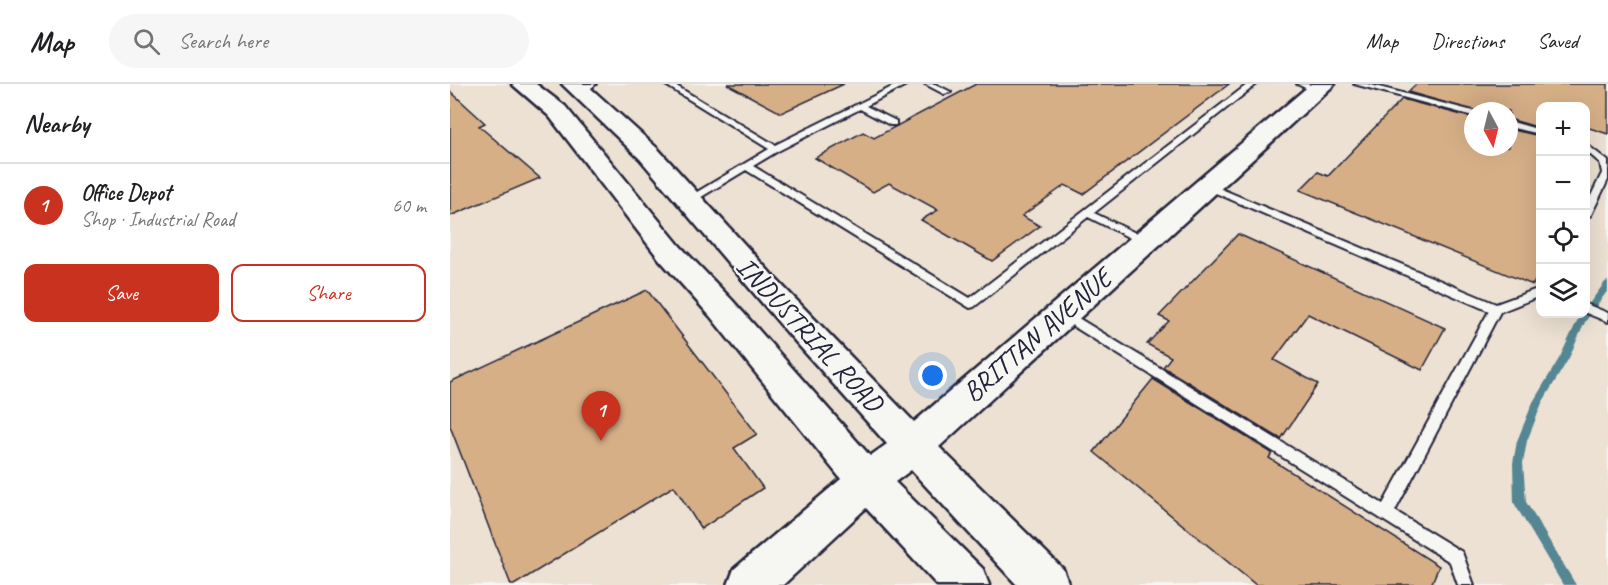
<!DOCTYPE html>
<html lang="en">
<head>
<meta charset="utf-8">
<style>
	body { margin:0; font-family:Caveat,sans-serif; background:#f6f6f6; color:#202124 }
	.controls { position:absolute; right:18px; top:18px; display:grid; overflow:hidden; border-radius:12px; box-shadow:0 6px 24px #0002 }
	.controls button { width:54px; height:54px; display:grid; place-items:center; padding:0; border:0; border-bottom:2px solid #e0e0e0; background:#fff; color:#202124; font:30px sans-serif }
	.compass { position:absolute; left:1014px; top:18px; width:54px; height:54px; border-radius:50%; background:#fff; box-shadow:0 6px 24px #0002; rotate:173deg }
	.you { position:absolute; left:483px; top:292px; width:21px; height:21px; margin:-15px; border:4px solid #fff; border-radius:50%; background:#1a73e8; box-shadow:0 0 0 9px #1a73e833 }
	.badge { display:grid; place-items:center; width:39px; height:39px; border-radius:50%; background:#c8321e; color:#fff; font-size:20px; font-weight:700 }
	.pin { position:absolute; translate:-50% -50px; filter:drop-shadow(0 2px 3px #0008) }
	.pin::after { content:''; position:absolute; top:32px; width:21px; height:18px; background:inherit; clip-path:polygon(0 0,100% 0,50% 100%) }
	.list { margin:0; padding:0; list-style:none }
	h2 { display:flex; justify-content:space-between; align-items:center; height:78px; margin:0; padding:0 24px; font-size:26px }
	h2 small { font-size:20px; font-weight:400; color:#757577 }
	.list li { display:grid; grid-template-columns:39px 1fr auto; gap:18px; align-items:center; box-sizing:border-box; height:84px; padding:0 24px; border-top:2px solid #e0e0e0 }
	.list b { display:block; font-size:22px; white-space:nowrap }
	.list p { margin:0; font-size:20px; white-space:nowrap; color:#757577 }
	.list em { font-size:20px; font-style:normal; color:#757577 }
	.actions { display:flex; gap:12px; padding:18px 24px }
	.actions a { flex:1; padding:14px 0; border:2px solid #c8321e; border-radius:12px; text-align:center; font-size:21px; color:#c8321e }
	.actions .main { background:#c8321e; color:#fff }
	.icon { flex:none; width:33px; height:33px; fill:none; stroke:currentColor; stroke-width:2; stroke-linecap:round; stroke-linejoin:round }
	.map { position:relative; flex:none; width:1158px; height:501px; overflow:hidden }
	header { display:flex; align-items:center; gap:36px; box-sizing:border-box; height:84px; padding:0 30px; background:#fff; border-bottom:2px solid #e0e0e0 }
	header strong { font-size:28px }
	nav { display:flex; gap:33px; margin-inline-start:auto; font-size:21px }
	.search { width:420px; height:54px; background:#f6f6f6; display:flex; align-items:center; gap:15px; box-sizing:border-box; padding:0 21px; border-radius:33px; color:#757577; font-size:22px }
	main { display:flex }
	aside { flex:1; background:#fff }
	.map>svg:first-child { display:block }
	.built { fill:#ece1d2; fill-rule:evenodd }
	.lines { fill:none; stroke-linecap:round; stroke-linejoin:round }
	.stream { fill:#558693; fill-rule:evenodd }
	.building { fill:#d6af87; stroke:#22223b; stroke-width:1.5 }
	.service-casing { stroke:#22223b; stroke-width:4 }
	.secondary-casing { stroke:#22223b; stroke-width:5 }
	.service { fill:#f6f6f2; fill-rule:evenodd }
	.secondary { fill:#f6f6f2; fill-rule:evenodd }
	.labels { text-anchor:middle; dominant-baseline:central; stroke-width:4.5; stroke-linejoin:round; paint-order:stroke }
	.street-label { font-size:28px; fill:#22223b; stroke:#f6f6f2 }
</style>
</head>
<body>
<header>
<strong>Map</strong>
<div class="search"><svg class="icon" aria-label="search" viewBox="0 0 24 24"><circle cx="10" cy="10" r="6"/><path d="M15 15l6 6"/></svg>Search here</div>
<nav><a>Map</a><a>Directions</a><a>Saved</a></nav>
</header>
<main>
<aside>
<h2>Nearby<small></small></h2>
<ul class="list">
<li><span class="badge">1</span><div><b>Office Depot</b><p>Shop · Industrial Road</p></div><em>60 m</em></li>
</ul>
<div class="actions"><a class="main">Save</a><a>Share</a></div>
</aside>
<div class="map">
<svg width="1158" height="501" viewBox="0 0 1158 501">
	<rect width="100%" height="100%" fill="#f6f6f2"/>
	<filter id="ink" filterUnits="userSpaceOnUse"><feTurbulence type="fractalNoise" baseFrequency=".0167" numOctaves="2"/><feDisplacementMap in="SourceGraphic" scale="12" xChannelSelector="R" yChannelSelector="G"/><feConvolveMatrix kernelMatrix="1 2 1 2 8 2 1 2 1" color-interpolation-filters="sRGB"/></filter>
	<g filter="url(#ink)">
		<path class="built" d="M 0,0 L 1158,0 L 1158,501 L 0,501 ZM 1090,22 L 1136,22 L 1136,230 L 1090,230 ZM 1023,27 L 1059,27 L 1059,63 L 1023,63 Z"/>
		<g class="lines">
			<path class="stream" d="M 1158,197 L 1158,206 L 1135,238 L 1119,274 L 1092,319 L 1077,357 L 1073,379 L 1076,418 L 1126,501 L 1113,501 L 1064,419 L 1063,379 L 1067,357 L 1083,318 L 1110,273 L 1128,235 L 1132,230 L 1136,230 L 1136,224 L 1155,198 Z"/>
		</g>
		<path class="building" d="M 277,0 L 394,0 L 331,29 Z
			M 526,0 L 779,0 L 633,110 L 615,101 L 572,132 L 590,142 L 542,177 L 471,136 L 488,126 L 439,99 L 423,108 L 365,74 L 413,48 L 424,54 Z
			M 966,0 L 1158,0 L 1158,50 L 1136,43 L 1136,22 L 1090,22 L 1090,44 L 1059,35 L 1059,27 L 1025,27 L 958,8 Z
			M 0,7 L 35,39 L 29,42 L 90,94 L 0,132 Z
			M 952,15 L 1023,34 L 1023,63 L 1059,63 L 1059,45 L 1090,52 L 1090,185 L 1083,201 L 850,106 L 868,88 L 878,92 Z
			M 788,150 L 995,244 L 972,286 L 858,230 L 824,276 L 868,300 L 831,355 L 713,283 L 721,273 L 697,260 L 719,237 L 709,232 Z
			M 197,206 L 307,350 L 284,364 L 313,404 L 251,445 L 224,402 L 64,501 L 61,501 L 0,342 L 0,298 Z
			M 703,295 L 822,369 L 819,374 L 989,482 L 981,501 L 806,501 L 644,368 Z"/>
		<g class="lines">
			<g class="service-casing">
				<path id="service" d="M 137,0 L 146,0 L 135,9 L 129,9 L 129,5 Z
					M 214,0 L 223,0 L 325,61 L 448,0 L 458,0 L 416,22 L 446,37 L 446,41 L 440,41 L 410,25 L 328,67 L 303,82 L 520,214 L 798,0 L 807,0 L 644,129 L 698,155 L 699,157 L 698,159 L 690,159 L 638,133 L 524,223 L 520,224 L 296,86 L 243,118 L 237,118 L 237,114 L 319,65 Z
					M 475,0 L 485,0 L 501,8 L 494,10 Z
					M 847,0 L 858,0 L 871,6 L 864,8 Z
					M 904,0 L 917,0 L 1023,27 L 1023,32 Z
					M 1059,37 L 1090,46 L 1090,50 L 1059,43 Z
					M 1136,60 L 1158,77 L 1158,96 L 1141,131 L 1136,134 L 1136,122 L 1152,89 L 1150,79 L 1136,67 Z
					M 757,99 L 1046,220 L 1090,204 L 1090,212 L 1050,228 L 945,427 L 1012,468 L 1024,501 L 1008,501 L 1000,478 L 607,232 L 605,229 L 607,226 L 615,226 L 933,420 L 1039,227 L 754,104 L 754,100 Z
					M 1136,220 L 1158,229 L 1158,238 L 1136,229 Z"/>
			</g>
			<g class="secondary-casing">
				<path id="secondary" d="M 62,0 L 86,0 L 115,22 L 230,162 L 282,216 L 420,372 L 437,360 L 336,247 L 190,75 L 112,0 L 136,0 L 208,65 L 324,193 L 464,338 L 861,0 L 885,0 L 489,363 L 613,485 L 619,501 L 567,501 L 461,386 L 445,398 L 533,485 L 539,501 L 487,501 L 416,424 L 333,501 L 278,501 L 284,485 L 391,395 L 260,232 L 210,176 L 99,32 Z"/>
			</g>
			<use href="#service" class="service"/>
			<use href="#secondary" class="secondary"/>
		</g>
	</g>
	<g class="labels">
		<g class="street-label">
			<text transform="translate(360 250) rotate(47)">INDUSTRIAL ROAD</text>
			<text transform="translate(587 251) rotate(-41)">BRITTAN AVENUE</text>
		</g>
	</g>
</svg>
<div class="controls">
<button>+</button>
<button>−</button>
<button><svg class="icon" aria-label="locate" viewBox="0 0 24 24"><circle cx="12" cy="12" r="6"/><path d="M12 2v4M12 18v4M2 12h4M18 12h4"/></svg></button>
<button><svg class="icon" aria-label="layers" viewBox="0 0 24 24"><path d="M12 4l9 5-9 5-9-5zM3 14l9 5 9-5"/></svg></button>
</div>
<svg class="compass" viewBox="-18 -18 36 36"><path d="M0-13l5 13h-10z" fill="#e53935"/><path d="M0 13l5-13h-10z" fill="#757577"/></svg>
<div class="you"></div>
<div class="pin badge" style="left:151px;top:357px">1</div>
</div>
</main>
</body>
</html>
